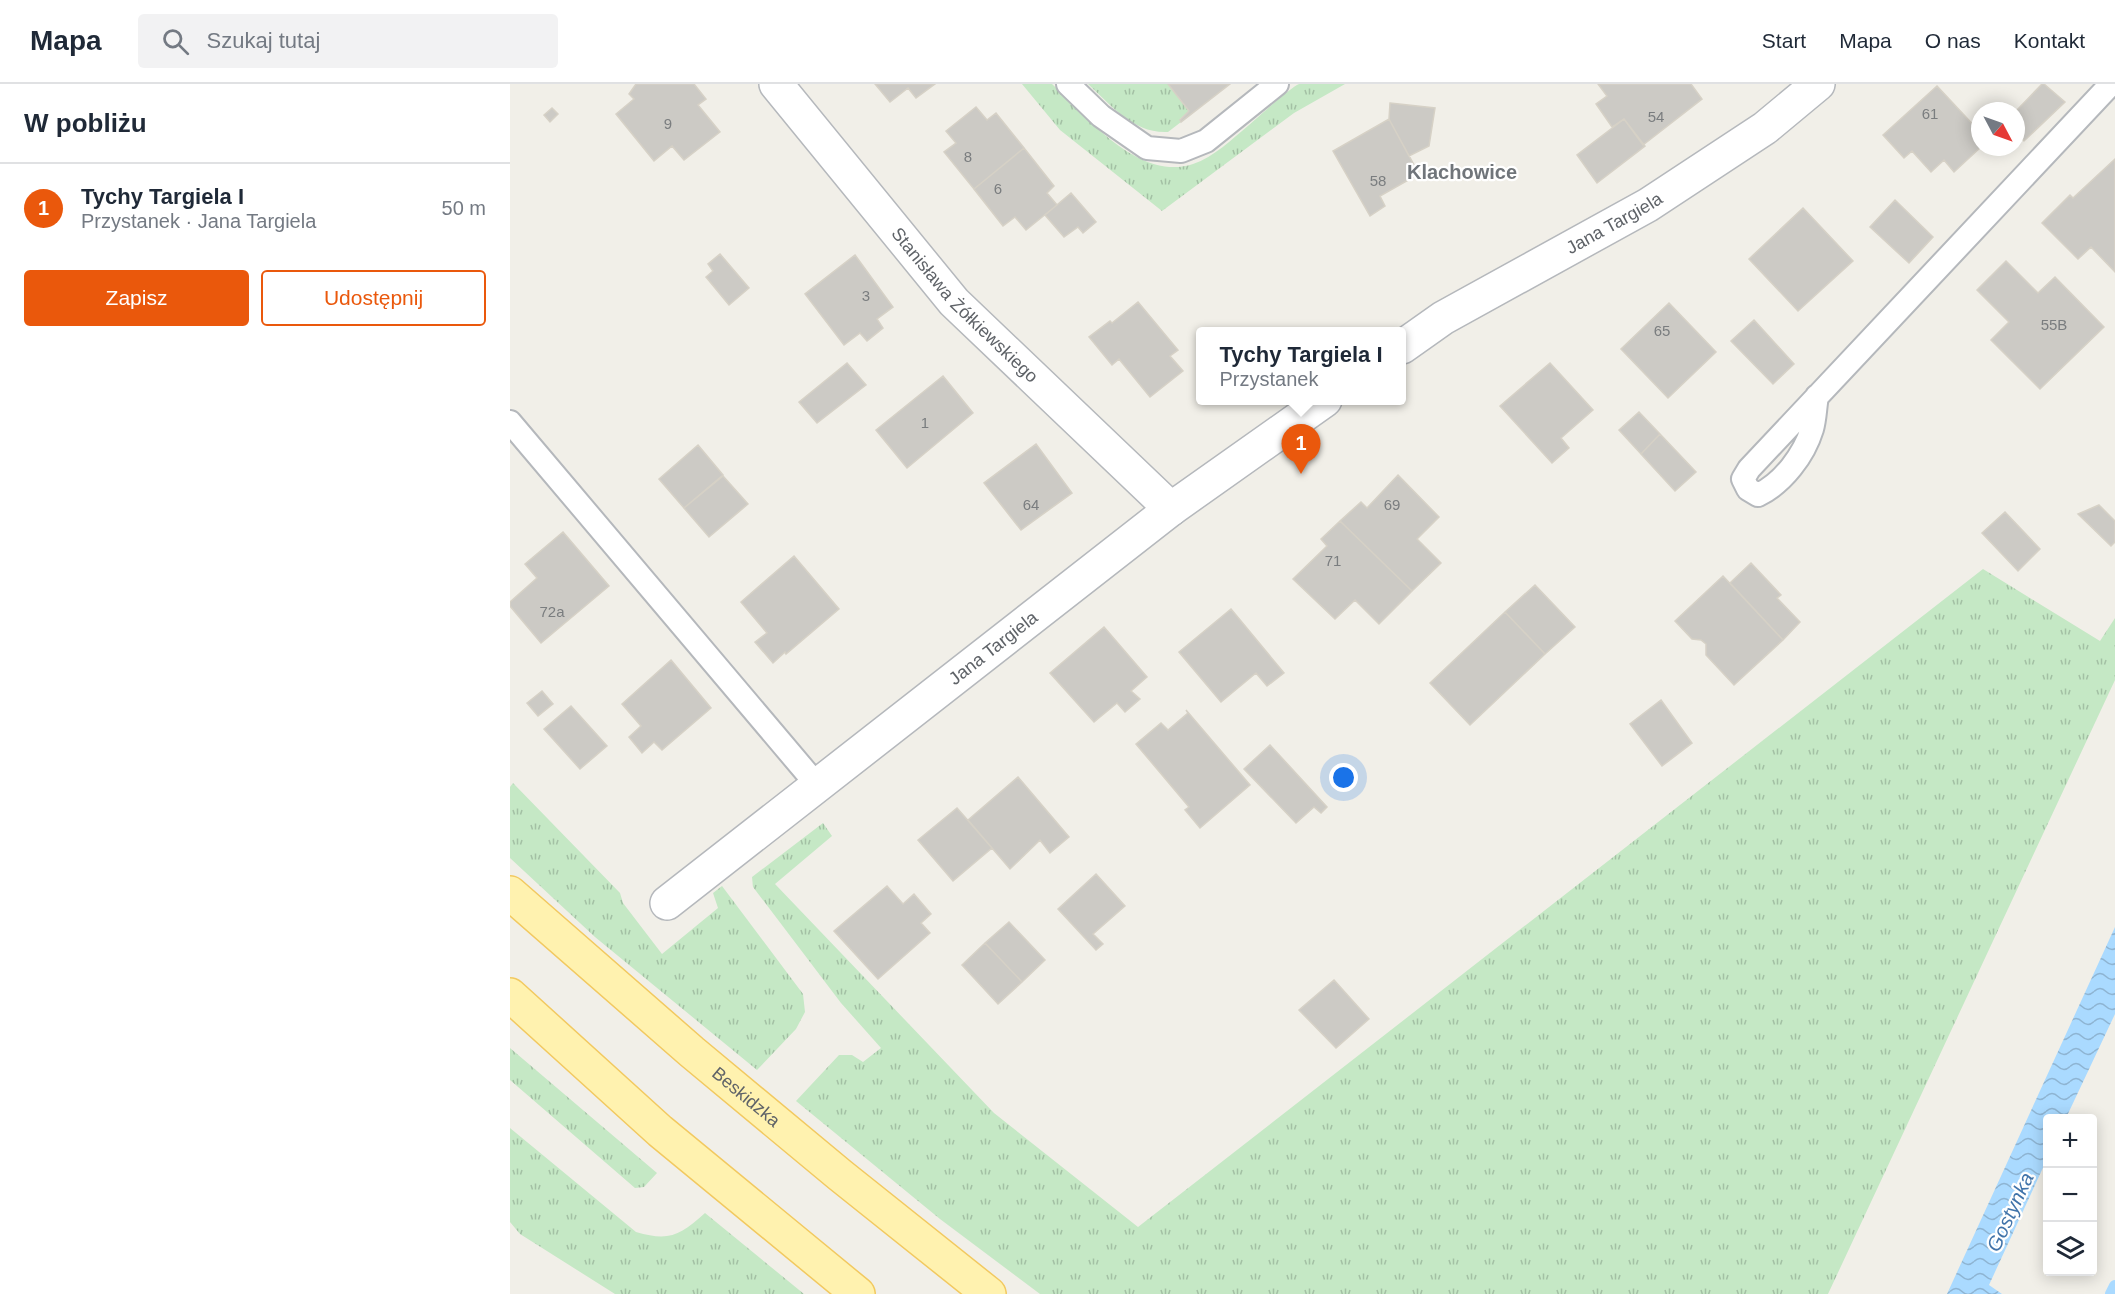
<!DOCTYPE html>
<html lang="pl">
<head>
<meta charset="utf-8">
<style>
	body { margin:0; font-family:Arial,sans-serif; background:#f2f2f3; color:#1f2937 }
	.controls { position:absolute; right:18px; bottom:18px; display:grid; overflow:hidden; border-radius:6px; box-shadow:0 3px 15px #0003 }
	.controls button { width:54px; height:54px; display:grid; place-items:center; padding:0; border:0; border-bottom:2px solid #e0e1e3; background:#fff; color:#1f2937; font:30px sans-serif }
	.compass { position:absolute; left:1461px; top:18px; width:54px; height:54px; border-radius:50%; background:#fff; box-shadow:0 3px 15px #0003; rotate:131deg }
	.you { position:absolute; left:834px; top:694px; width:21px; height:21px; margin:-15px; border:4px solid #fff; border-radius:50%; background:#1a73e8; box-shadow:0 0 0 9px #1a73e833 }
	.badge { display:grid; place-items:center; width:39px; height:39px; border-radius:50%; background:#ea580c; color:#fff; font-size:20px; font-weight:700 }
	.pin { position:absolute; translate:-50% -50px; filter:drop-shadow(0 2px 3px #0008) }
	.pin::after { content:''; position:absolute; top:32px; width:21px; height:18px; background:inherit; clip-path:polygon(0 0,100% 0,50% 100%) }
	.popup { position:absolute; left:686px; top:243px; width:210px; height:78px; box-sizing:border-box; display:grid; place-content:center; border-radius:6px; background:#fff; filter:drop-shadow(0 2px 4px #0005); font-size:20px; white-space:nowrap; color:#747a83 }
	.popup b { font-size:22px; color:#1f2937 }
	.popup::after { content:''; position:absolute; left:50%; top:100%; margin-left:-12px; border:12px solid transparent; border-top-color:#fff }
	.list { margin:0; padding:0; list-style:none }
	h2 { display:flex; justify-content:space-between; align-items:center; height:78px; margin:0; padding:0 24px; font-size:26px }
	h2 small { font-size:20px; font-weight:400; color:#747a83 }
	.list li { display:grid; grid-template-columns:39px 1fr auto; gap:18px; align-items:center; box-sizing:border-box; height:90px; padding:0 24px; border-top:2px solid #e0e1e3 }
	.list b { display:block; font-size:22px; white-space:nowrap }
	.list p { margin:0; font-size:20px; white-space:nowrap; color:#747a83 }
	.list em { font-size:20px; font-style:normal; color:#747a83 }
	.actions { display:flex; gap:12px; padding:18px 24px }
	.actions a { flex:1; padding:14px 0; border:2px solid #ea580c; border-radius:6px; text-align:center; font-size:21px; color:#ea580c }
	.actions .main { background:#ea580c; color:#fff }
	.icon { flex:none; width:33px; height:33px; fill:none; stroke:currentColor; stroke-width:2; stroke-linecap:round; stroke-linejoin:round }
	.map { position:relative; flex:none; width:1605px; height:1210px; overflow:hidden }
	header { display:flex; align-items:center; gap:36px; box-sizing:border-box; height:84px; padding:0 30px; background:#fff; border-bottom:2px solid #e0e1e3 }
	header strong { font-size:28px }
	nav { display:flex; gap:33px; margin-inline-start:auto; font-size:21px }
	.search { width:420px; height:54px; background:#f2f2f3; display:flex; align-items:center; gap:15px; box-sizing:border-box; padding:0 21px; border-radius:6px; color:#747a83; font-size:22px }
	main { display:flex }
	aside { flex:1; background:#fff }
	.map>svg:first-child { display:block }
	.grass { fill:url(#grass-tufts) }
	.water { fill:url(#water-waves) }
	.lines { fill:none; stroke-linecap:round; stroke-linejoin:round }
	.stream { stroke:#aadaff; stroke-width:12 }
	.building { fill:#cccac5; stroke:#d6d1c6; stroke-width:1.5 }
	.service-casing { stroke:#b5b8bc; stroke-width:26 }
	.minor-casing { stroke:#b5b8bc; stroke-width:36 }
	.primary-casing { stroke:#f2c960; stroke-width:36 }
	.service { stroke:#fff; stroke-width:22 }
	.minor { stroke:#fff; stroke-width:33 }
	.primary { stroke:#fff2af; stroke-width:33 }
	.labels { text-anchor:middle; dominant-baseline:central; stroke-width:4.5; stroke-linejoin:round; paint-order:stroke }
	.number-label { font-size:15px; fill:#7a7d7f }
	.street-label { font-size:18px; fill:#5f6368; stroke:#fff }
	.neighbourhood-label { font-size:20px; font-weight:bold; fill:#70757a; stroke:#fff }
	.water-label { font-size:20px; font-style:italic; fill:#4174aa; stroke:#fff }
</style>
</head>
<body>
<header>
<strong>Mapa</strong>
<div class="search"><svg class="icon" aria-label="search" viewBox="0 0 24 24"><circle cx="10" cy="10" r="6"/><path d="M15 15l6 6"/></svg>Szukaj tutaj</div>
<nav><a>Start</a><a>Mapa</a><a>O nas</a><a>Kontakt</a></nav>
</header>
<main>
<aside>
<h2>W pobliżu<small></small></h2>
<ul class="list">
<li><span class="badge">1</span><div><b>Tychy Targiela I</b><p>Przystanek · Jana Targiela</p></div><em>50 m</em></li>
</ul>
<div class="actions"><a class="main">Zapisz</a><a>Udostępnij</a></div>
</aside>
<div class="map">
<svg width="1605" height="1210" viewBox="0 0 1605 1210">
	<defs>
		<pattern id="grass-tufts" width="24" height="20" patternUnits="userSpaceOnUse" patternTransform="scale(1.5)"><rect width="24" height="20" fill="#c5e8c5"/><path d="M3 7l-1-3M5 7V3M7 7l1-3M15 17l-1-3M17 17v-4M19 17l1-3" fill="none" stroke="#a3c0a4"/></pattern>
		<pattern id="water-waves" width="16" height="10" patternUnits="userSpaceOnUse" patternTransform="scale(1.5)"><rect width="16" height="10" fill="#aadaff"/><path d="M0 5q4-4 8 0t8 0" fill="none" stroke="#8eb4d2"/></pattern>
	</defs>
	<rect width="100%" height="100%" fill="#f1efe8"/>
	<path class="grass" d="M 512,0 L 542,0 C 577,33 629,98 683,80 C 704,73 722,55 739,41 C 748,33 781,3 789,0 C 796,0 826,0 835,0 L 784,29 L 652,127 L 550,46 Z
		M 578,0 L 658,0 L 679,27 L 670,35 L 671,38 L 658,48 C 624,50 601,21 578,0 Z
		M 1473,485 L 1590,557 L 1605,534 L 1605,596 L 1318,1210 L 530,1210 L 430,1135 L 286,1017 L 329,971 L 342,971 L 353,978 L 371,964 L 331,919 L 243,803 L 242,793 L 313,739 L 322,752 L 265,800 L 484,1029 L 628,1143 Z
		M 3,699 L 110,809 L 113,819 L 152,870 L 208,824 L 203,809 L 212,802 L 293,910 L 295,928 L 286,945 L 247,986 L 85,853 L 0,774 L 0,703 Z
		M 0,964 L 147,1089 L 134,1103 L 125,1104 L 0,996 Z
		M 0,1044 L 126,1148 C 160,1158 170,1151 195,1129 L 294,1210 L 105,1210 L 10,1150 L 0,1138 Z"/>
	<path class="water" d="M 1605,843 L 1605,930 L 1556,1034 L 1538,1034 L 1537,1075 L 1479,1201 L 1492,1210 L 1437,1210 Z"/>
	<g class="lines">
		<path class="stream" d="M 1601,1210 L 1605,1202"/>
	</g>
	<path class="building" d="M 126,0 L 184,0 L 196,15 L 188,21 L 210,48 L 174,76 L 162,62 L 144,77 L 106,30 L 124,15 L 119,10 Z
		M 365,0 L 425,0 L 406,14 L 398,4 L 380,18 Z
		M 658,0 L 720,0 L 671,38 L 670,36 L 679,27 Z
		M 1088,0 L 1181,0 L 1192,15 L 1133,61 L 1114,35 L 1102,43 L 1086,20 L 1097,12 Z
		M 1532,0 L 1534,0 L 1555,18 L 1514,57 L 1506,47 L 1506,27 Z
		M 1427,2 L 1470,48 L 1471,63 L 1444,88 L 1434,76 L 1421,88 L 1402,67 L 1394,74 L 1373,51 Z
		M 880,19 L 925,24 L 919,62 L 899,72 L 879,35 Z
		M 466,23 L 477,36 L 486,29 L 514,64 L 464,105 L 434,68 L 446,59 L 436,47 Z
		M 42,24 L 48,30 L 40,38 L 34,31 Z
		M 879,35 L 909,90 L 870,112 L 875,122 L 860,132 L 823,67 Z
		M 1114,35 L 1135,62 L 1087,99 L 1067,71 Z
		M 514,64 L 544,102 L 537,109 L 547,121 L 516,146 L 505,133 L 493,142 L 464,105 Z
		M 1605,75 L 1605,188 L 1581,163 L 1568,175 L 1532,139 L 1560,111 L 1563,114 Z
		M 561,109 L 586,138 L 573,149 L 568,143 L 554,153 L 535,131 Z
		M 1385,116 L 1423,153 L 1399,179 L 1360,143 Z
		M 1293,124 L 1343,177 L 1288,227 L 1239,175 Z
		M 210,170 L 239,204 L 219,221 L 196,193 L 203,187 L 198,180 Z
		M 345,171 L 383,223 L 367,235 L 373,244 L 357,257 L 350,249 L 334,261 L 295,210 Z
		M 1496,177 L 1528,209 L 1545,193 L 1594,243 L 1530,305 L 1481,256 L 1499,238 L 1467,206 Z
		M 628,218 L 668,266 L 660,272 L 673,287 L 640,313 L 609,275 L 602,281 L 579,253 L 600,237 L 602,239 Z
		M 1159,219 L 1206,268 L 1158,314 L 1111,265 Z
		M 1244,236 L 1284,280 L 1263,300 L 1221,257 Z
		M 337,279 L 356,301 L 307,339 L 289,318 Z
		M 1040,279 L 1083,326 L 1051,354 L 1059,364 L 1042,379 L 990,322 Z
		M 433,292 L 463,329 L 397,384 L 366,346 Z
		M 1129,328 L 1150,350 L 1131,370 L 1109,346 Z
		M 1150,350 L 1186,388 L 1165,407 L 1131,370 Z
		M 526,360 L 562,409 L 511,446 L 474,399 Z
		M 188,361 L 213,391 L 174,424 L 149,395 Z
		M 888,391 L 929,433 L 907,455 L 931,479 L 902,507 L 830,437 L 851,418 L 857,424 Z
		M 213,392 L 238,420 L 199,453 L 174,424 Z
		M 1589,421 L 1605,437 L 1605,458 L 1601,462 L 1568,430 Z
		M 1495,428 L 1530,465 L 1508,487 L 1472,449 Z
		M 830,437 L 902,507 L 869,540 L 845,516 L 825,535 L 783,495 L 817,462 L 811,455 Z
		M 53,448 L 99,502 L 31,559 L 0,522 L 0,518 L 27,494 L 15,480 Z
		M 284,472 L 329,525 L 276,570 L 275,568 L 263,579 L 245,558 L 257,549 L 231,518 Z
		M 1241,479 L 1271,511 L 1267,514 L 1290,538 L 1273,556 L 1220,499 Z
		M 1213,492 L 1273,556 L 1224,601 L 1196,571 L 1196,560 L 1191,556 L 1182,555 L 1165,537 Z
		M 1025,501 L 1065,543 L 1035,570 L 995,528 Z
		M 721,525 L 774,589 L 757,602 L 746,589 L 711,618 L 669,568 Z
		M 995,528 L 1035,570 L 960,641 L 920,599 Z
		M 594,543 L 637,593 L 621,607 L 630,615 L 615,628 L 607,619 L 584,638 L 540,589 Z
		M 161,576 L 201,624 L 152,666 L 144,658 L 132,669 L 119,653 L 131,642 L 112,620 Z
		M 32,607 L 43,620 L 28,632 L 17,619 Z
		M 1151,616 L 1182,659 L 1152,682 L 1120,640 Z
		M 61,622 L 97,662 L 70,685 L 34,645 Z
		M 676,626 L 740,701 L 690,744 L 675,726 L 679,723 L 626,660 L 651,639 L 658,646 L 678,629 Z
		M 760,661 L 817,723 L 811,729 L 804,723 L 786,739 L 734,685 Z
		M 508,693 L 559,753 L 540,769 L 530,756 L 500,785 L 458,736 Z
		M 447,724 L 482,764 L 443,797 L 408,756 Z
		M 586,790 L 615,822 L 583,850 L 593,860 L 586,866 L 548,825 Z
		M 377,802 L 393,820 L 404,810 L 421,830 L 411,839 L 420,849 L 368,895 L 324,847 Z
		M 499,838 L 535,876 L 512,898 L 475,859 Z
		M 475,859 L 512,898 L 488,920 L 452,881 Z
		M 824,896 L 859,935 L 826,964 L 789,926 Z"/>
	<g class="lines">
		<g class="service-casing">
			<path id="service" d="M 558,0 L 591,32 L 637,64 L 671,67 L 696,57 L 767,0
				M 1307,312 C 1305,323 1305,335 1302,345 C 1294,371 1273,399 1248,411 L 1238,405 L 1233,395 L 1239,385 L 1601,0
				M 0,338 L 307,701"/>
		</g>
		<g class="minor-casing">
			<g id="minor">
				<path id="s1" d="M 266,0 L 444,218 L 661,425"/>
				<path id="s2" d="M 892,263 L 933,234 L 1138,121 L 1255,44 L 1308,0"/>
				<path id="s3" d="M 157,819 L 661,425 L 815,316"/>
			</g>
		</g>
		<g class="primary-casing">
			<g id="primary">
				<path id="s4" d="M 0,809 L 182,968 L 330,1091 L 479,1210"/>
				<path d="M 0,911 L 150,1047 L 348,1210"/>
			</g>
		</g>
		<use href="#service" class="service"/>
		<use href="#minor" class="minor"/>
		<use href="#primary" class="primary"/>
	</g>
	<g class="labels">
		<g class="number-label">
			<text x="1420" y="29">61</text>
			<text x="1146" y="32">54</text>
			<text x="158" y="39">9</text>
			<text x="458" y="72">8</text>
			<text x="868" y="96">58</text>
			<text x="488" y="104">6</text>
			<text x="356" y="211">3</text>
			<text x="1544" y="240">55B</text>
			<text x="1152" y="246">65</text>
			<text x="415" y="338">1</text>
			<text x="521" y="420">64</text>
			<text x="882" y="420">69</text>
			<text x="823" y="476">71</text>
			<text x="42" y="527">72a</text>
		</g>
		<g class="street-label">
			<text stroke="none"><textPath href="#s2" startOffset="246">Jana Targiela</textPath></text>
			<text stroke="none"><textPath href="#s1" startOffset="291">Stanisława Żółkiewskiego</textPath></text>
			<text stroke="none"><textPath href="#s3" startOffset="414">Jana Targiela</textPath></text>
			<text stroke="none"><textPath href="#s4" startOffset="312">Beskidzka</textPath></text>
		</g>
		<g class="neighbourhood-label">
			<text x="952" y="88">Klachowice</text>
		</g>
		<g class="water-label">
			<text transform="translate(1500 1128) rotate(-65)">Gostynka</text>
		</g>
	</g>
</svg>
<div class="controls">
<button>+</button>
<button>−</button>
<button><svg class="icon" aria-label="layers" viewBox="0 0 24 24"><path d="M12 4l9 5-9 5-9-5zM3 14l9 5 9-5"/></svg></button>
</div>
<svg class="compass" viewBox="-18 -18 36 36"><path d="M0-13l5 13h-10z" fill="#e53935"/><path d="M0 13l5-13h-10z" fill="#747a83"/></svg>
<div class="you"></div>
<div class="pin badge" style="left:791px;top:390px">1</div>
<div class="popup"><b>Tychy Targiela I</b>Przystanek</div>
</div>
</main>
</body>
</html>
